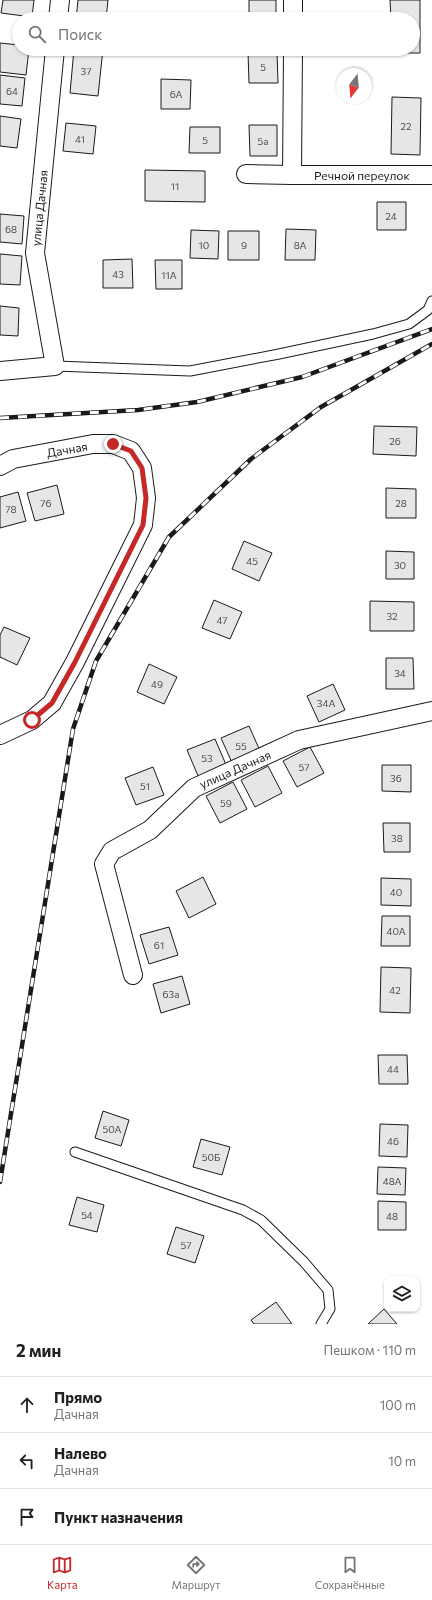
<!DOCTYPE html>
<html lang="ru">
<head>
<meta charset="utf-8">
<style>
	body { margin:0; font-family:Commissioner,sans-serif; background:#f6f6f6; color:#202124 }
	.controls { position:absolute; right:12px; bottom:12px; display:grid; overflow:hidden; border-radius:8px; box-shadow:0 1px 3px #0004 }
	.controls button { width:36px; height:36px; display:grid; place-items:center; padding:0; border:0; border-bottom:1px solid #e0e0e0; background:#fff; color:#202124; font:20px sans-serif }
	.compass { position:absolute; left:336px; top:68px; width:36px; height:36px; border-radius:50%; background:#fff; box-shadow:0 1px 3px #0004; rotate:196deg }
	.stop { position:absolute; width:12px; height:12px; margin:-9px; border:3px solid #c62828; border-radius:50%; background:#fff }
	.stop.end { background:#c62828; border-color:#fff; box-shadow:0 1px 4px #0008 }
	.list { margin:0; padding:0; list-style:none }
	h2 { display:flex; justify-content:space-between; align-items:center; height:52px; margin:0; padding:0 16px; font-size:17px }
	h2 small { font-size:13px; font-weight:400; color:#757577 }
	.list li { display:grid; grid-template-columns:26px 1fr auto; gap:12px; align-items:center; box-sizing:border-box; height:56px; padding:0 16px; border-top:1px solid #e0e0e0 }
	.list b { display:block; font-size:15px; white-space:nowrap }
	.list p { margin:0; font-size:13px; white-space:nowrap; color:#757577 }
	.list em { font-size:13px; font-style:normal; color:#757577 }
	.icon { flex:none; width:22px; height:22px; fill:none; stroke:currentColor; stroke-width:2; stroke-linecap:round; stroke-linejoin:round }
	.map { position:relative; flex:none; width:432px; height:1324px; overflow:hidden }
	.search { position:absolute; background:#fff; box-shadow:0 1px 3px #0004; left:12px; right:12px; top:12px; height:44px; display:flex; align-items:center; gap:10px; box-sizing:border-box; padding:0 14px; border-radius:22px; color:#757577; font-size:15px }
	.sheet { height:220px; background:#fff }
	nav { display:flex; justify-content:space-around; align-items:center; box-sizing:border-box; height:56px; border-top:1px solid #e0e0e0; background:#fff; font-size:11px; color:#757577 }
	nav a { display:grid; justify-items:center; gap:2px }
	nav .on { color:#c62828 }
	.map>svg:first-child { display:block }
	.building { fill:#e6e6e6; stroke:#1a1a1a }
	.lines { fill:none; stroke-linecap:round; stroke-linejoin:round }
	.service-casing { stroke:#1a1a1a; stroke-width:11 }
	.minor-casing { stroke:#1a1a1a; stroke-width:20 }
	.service { stroke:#fff; stroke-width:9 }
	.minor { stroke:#fff; stroke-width:18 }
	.rail-casing { stroke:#1a1a1a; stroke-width:4.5 }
	.rail { stroke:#fff; stroke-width:3; stroke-dasharray:9; stroke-linecap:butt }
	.route { stroke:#c62828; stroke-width:5 }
	.labels { text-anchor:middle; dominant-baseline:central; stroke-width:3; stroke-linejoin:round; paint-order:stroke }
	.number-label { font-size:10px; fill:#4d4d4d }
	.street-label { font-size:12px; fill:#1a1a1a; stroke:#fff }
</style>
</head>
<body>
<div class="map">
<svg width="432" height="1324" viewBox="0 0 432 1324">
	<rect width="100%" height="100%" fill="#fff"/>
	<path class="building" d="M 3,0 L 34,0 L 32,17 L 1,13 Z
		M 78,0 L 108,0 L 106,19 L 76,19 Z
		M 249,0 L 276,0 L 276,19 L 249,19 Z
		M 390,0 L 420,0 L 420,53 L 391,53 L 391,49 L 413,49 L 413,19 L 391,19 Z
		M 0,43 L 19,45 L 19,49 L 29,49 L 26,75 L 0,72 Z
		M 74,49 L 103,49 L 98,96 L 70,93 Z
		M 248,52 L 277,52 L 278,83 L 249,83 Z
		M 0,75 L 25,78 L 22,106 L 0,104 Z
		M 161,79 L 191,80 L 190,109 L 161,109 Z
		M 392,97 L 421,98 L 420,155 L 391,154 Z
		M 0,116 L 21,119 L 17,148 L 0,146 Z
		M 66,123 L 96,126 L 93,154 L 63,151 Z
		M 249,125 L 277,125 L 277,156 L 250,156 Z
		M 190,127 L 220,127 L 220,153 L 189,153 Z
		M 145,170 L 205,171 L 205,202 L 145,201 Z
		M 377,202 L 406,202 L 406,230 L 377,230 Z
		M 0,214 L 24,216 L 22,244 L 0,242 Z
		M 286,229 L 316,230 L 315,260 L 285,260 Z
		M 191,230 L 219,231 L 218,259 L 190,258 Z
		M 228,231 L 259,231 L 259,260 L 228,260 Z
		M 0,254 L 22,256 L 20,285 L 0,284 Z
		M 132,259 L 133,288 L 103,288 L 103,260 Z
		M 155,260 L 182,260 L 182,289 L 156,289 Z
		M 0,306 L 19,308 L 18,336 L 0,335 Z
		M 374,426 L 417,427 L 416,456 L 373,454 Z
		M 57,485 L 64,514 L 35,521 L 27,493 Z
		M 386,488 L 416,489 L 416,518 L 386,518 Z
		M 18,492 L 26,521 L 0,528 L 0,497 Z
		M 244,541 L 272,553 L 259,581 L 232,569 Z
		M 386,551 L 414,552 L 414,579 L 386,579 Z
		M 214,600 L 242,612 L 230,639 L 202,628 Z
		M 370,601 L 414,602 L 414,631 L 370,631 Z
		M 4,627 L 30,638 L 17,665 L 0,657 L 0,635 Z
		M 386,658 L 413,658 L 414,689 L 386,689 Z
		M 149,664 L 177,677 L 164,704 L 137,692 Z
		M 333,684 L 345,710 L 319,722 L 307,696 Z
		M 249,726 L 261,753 L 233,765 L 221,738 Z
		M 215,739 L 227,767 L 199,778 L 187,750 Z
		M 310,747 L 324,773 L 297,787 L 283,761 Z
		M 382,765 L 411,765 L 411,792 L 382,791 Z
		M 268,766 L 282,793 L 255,807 L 241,780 Z
		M 153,767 L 164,795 L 136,805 L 125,778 Z
		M 233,782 L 247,809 L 220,823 L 206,796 Z
		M 383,823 L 410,823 L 410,852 L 384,852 Z
		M 203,877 L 216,904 L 189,918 L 176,891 Z
		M 381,878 L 411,879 L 411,906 L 381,905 Z
		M 382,916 L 410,916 L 410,946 L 381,946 Z
		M 169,927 L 178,955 L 149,964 L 140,935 Z
		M 381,967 L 411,968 L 410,1013 L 380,1012 Z
		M 182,976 L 190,1004 L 161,1013 L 153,984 Z
		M 378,1055 L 407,1055 L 408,1084 L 379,1084 Z
		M 103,1111 L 129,1120 L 121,1146 L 95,1138 Z
		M 380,1124 L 408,1125 L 407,1157 L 379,1156 Z
		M 201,1139 L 230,1147 L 222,1175 L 193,1167 Z
		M 378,1167 L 406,1168 L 405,1195 L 377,1194 Z
		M 77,1197 L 104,1205 L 97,1232 L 69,1225 Z
		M 378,1201 L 406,1202 L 406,1230 L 378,1230 Z
		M 176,1227 L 204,1236 L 195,1263 L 167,1254 Z
		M 276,1302 L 292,1324 L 254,1324 L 251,1320 Z
		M 384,1309 L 397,1324 L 368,1324 Z"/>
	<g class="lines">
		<g class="service-casing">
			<path id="service" d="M 55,366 L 190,371 L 279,354 L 373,334 L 409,324 L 428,310 L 432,301
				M 75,1152 L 243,1210 L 261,1220 L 304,1262 L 328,1290 L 330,1309 L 321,1324"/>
		</g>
		<g class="minor-casing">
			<path id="minor" d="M 58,19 L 60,0
				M 293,19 L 293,0
				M 293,49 L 292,175 L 432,175
				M 246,174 L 292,175
				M 0,371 L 55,366 L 35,253 L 55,49
				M 0,466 L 13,459 L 93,444 L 113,444 L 131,451 L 142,468 L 146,498 L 143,525 L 75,662 L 52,703 L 32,720 L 0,735
				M 133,975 L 104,864 L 112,851 L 150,830 L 194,788 L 299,740 L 432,711"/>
		</g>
		<use href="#service" class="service"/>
		<use href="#minor" class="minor"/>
		<g class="rail-casing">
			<path id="rail" d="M 0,418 L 138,410 L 197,402 L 302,377 L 432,329
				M 0,1182 L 73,729 L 96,661 L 169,537 L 251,459 L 321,407 L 432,344"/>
		</g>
		<use href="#rail" class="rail"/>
	</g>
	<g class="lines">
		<path class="route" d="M 32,720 L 52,703 L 75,662 L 143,525 L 146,498 L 142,468 L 131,451 L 113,444"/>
	</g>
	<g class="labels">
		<g class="number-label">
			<text x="263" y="67">5</text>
			<text x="86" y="71">37</text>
			<text x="12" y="91">64</text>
			<text x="176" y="94">6А</text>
			<text x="406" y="126">22</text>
			<text x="80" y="139">41</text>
			<text x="205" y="140">5</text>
			<text x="263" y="141">5а</text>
			<text x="175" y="186">11</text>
			<text x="391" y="216">24</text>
			<text x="11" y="229">68</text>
			<text x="204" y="245">10</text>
			<text x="244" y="245">9</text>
			<text x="300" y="245">8А</text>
			<text x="118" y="274">43</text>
			<text x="169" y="275">11А</text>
			<text x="395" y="441">26</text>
			<text x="46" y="503">76</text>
			<text x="401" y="503">28</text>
			<text x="11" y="509">78</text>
			<text x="252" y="561">45</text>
			<text x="400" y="565">30</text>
			<text x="392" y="616">32</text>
			<text x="222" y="620">47</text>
			<text x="400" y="673">34</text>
			<text x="157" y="684">49</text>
			<text x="326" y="703">34А</text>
			<text x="241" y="746">55</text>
			<text x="207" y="758">53</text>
			<text x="304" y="767">57</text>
			<text x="396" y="778">36</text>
			<text x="145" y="786">51</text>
			<text x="226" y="803">59</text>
			<text x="397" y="838">38</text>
			<text x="396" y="892">40</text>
			<text x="396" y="931">40А</text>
			<text x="159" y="945">61</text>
			<text x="395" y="990">42</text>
			<text x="171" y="994">63а</text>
			<text x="393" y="1069">44</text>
			<text x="112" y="1129">50А</text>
			<text x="393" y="1141">46</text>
			<text x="211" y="1157">50Б</text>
			<text x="392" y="1181">48А</text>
			<text x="87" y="1215">54</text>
			<text x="392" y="1216">48</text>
			<text x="186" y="1245">57</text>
		</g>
		<g class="street-label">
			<text x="362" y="175">Речной переулок</text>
			<text transform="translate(39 208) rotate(-84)">улица Дачная</text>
			<text transform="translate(67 449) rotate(-10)">Дачная</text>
			<text transform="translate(235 769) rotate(-24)">улица Дачная</text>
		</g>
	</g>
</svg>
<div class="controls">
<button><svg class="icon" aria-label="layers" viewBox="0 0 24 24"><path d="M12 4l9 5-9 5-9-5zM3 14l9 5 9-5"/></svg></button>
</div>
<svg class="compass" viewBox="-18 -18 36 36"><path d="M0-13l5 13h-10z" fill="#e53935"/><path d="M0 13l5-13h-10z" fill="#757577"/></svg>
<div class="stop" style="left:32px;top:720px"></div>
<div class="stop end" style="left:113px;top:444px"></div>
<div class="search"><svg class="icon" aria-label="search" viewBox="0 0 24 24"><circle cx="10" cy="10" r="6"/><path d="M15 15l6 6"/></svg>Поиск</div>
</div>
<section class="sheet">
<h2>2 мин<small>Пешком · 110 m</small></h2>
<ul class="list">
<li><svg class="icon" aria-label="ahead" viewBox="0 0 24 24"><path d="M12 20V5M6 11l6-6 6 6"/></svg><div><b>Прямо</b><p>Дачная</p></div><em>100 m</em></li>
<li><svg class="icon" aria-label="left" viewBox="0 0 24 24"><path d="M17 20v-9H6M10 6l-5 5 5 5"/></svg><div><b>Налево</b><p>Дачная</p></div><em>10 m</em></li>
<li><svg class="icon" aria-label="arrive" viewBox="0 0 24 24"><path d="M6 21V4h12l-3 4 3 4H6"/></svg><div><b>Пункт назначения</b></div></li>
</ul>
</section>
<nav>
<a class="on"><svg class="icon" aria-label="map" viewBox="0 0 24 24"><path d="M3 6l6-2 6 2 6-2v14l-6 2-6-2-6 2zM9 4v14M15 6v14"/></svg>Карта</a>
<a><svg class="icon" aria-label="directions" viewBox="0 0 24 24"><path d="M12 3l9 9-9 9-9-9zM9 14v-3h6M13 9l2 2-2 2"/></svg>Маршрут</a>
<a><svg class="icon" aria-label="saved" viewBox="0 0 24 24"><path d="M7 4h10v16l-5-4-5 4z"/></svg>Сохранённые</a>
</nav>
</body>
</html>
